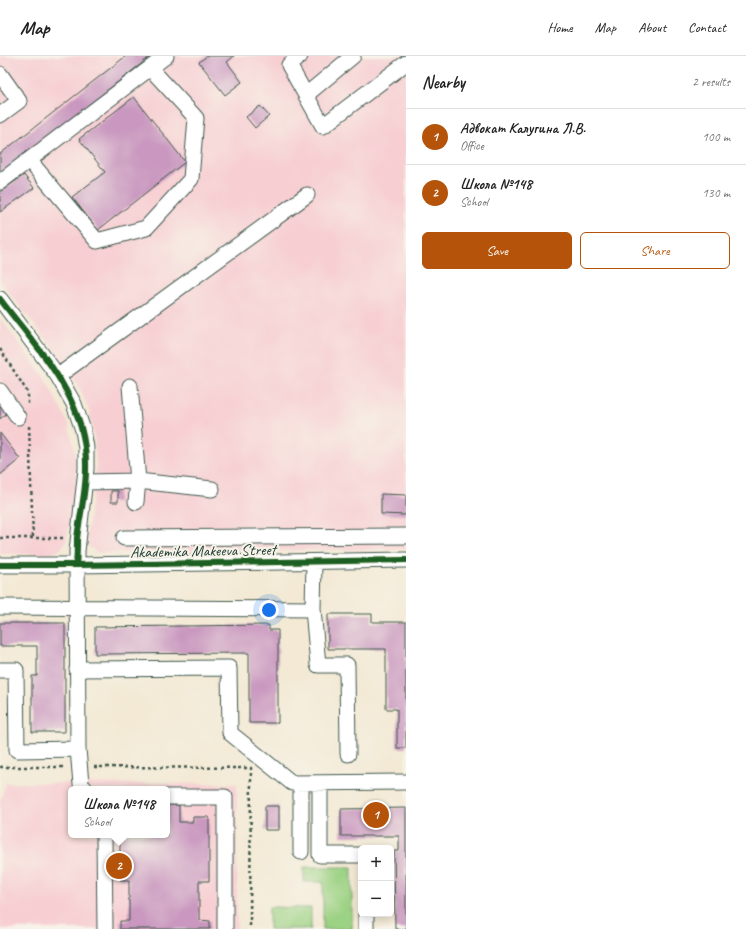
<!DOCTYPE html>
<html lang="en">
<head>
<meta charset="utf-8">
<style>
	body { margin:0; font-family:Caveat,sans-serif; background:#f6f6f6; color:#222 }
	.controls { position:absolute; right:12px; bottom:12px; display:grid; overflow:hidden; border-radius:6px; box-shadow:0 2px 10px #0003 }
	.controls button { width:36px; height:36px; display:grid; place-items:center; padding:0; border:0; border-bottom:1px solid #e0e0e0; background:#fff; color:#222; font:20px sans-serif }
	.you { position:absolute; left:269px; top:554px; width:14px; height:14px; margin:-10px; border:3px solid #fff; border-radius:50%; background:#1a73e8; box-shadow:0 0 0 6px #1a73e833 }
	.badge { display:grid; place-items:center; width:26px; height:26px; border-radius:50%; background:#b45309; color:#fff; font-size:13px; font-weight:700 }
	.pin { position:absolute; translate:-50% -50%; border:2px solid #fff; box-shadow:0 1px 4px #0006 }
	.popup { position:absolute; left:68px; top:730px; width:102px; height:52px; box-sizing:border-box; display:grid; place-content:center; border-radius:6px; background:#fff; filter:drop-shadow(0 1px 3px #0005); font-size:13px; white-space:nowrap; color:#767676 }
	.popup b { font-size:15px; color:#222 }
	.popup::after { content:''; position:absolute; left:50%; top:100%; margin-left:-8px; border:8px solid transparent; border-top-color:#fff }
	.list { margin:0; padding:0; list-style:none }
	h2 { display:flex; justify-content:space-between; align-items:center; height:52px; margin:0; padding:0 16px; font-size:17px }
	h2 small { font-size:13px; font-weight:400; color:#767676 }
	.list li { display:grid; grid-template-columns:26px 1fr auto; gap:12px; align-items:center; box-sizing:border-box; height:56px; padding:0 16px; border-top:1px solid #e0e0e0 }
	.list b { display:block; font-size:15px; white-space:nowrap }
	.list p { margin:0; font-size:13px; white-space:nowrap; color:#767676 }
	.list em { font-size:13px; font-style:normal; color:#767676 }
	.actions { display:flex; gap:8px; padding:12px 16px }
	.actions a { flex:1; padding:9px 0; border:1px solid #b45309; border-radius:6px; text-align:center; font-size:14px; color:#b45309 }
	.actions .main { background:#b45309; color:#fff }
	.map { position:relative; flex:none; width:406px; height:873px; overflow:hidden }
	header { display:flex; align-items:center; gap:24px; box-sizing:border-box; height:56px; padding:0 20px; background:#fff; border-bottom:1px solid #e0e0e0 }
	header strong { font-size:19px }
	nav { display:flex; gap:22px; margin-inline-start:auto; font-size:14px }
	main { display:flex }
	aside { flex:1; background:#fff }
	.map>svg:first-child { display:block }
	.built { fill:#f7cfd3; fill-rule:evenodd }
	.green { fill:#9cd283; stroke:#5e885c }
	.building { fill:#c997bf }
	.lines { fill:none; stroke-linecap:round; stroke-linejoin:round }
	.minor-casing { stroke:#3f574c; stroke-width:17 }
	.path { stroke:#3f574c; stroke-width:2.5; stroke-dasharray:3 3; stroke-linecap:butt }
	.minor { stroke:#fff; stroke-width:15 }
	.cycleway-casing { stroke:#f7f3e8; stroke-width:8 }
	.cycleway { stroke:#1b5e20; stroke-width:6 }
	.labels { text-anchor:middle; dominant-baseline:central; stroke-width:4; stroke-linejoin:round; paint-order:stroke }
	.street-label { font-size:16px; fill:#1f3d34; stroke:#f7f3e8 }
</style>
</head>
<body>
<header>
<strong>Map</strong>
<nav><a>Home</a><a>Map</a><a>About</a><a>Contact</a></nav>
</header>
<main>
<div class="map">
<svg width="406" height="873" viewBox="0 0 406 873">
	<rect width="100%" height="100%" fill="#f7f3e8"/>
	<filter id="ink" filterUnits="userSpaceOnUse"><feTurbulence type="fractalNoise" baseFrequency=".025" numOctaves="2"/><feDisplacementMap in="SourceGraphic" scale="8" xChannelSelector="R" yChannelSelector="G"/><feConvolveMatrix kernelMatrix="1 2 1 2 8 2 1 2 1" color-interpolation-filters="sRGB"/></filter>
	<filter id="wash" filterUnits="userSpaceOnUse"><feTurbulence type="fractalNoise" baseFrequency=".012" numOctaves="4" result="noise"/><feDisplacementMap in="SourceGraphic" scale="16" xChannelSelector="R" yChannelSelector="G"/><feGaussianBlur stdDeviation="0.9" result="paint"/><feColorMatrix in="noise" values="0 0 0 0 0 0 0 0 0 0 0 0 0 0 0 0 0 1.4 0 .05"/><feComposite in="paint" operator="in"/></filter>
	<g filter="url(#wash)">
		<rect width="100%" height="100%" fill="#f3e9d4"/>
		<path class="built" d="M 0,0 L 406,0 L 406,493 L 98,497 L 89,491 L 86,483 L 96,416 L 95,388 L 90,358 L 80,333 L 69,313 L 0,225 Z
			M 0,262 L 45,322 L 68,367 L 75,396 L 76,423 L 70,468 L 66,485 L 61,493 L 51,498 L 0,498 Z
			M 6,727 L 237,728 L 237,873 L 0,873 L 0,746 ZM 71,733 L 167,733 L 167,779 L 71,779 Z"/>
		<path class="green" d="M 304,811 L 352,811 L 352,873 L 323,873 L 323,826 L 304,826 Z
			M 269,851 L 311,852 L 311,873 L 269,873 Z"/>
		<g id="blocks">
			<path class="building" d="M 126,0 L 151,0 L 0,118 L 0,98 Z
				M 207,0 L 234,0 L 227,6 L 242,26 L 225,39 L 199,6 Z
				M 134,41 L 185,106 L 98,174 L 72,141 L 105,116 L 79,83 Z
				M 260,50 L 269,60 L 255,72 L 246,61 Z
				M 24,119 L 34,132 L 0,156 L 0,136 Z
				M 0,348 L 7,357 L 0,363 Z
				M 0,377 L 20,403 L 0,419 Z
				M 111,435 L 118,435 L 118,446 L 111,446 Z
				M 381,438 L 406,439 L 406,459 L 381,458 Z
				M 328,558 L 372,558 L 372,566 L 406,566 L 406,692 L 397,692 L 397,653 L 386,653 L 386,593 L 328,593 Z
				M 0,567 L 65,567 L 65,676 L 32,676 L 32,620 L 37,620 L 37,590 L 0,590 Z
				M 269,569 L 269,574 L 278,574 L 278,667 L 249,667 L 249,597 L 95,598 L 95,571 Z
				M 167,749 L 179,749 L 179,766 L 193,766 L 193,761 L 209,761 L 209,825 L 199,825 L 199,864 L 210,865 L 210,873 L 120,873 L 120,865 L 129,865 L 129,824 L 120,824 L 120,779 L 167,779 Z
				M 265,750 L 279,750 L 279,774 L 265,774 Z
				M 406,752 L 406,873 L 395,873 L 394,795 L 399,795 L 399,780 L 341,780 L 341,753 Z"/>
		</g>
	</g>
	<g filter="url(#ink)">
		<use href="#blocks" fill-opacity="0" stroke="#3f574c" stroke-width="1"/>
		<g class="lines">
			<g class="minor-casing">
				<path id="minor" d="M 300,0 L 289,9 L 323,70 L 406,7
					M 0,18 L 19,45 L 0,59
					M 306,39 L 353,0
					M 29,104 L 97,185 L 146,172 L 191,123 L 196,62 L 150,12
					M 0,126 L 166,0
					M 0,243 L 58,320 L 74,348 L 83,374 L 86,392 L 86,413 L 77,495 L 78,693 L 81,728 L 85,733
					M 58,320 L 307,139
					M 130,330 L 138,425 L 136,446
					M 0,335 L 18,361
					M 85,426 L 138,425 L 212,433
					M 124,482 L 406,480
					M 314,506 L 313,553 L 318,609 L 347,609 L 348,698
					M 0,509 L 76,509 L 406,504
					M 0,551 L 313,553
					M 77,613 L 229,612 L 230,677 L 292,727 L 406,726
					M 0,614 L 16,614 L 17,694 L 78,693
					M 301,727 L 301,796
					M 320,727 L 320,799 L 361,799
					M 167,741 L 225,741 L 225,873
					M 104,779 L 105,873
					M 366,858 L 366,873"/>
			</g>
			<path class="path" d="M 0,293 L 28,337 L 28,349
				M 29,370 L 33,482
				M 0,482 L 63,482
				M 0,711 L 65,711
				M 94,711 L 251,712 L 250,873"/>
			<use href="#minor" class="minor"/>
			<g class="cycleway-casing">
				<path id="cycleway" d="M 0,243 C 39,295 88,343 86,413 C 86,436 80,459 77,482 C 77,491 77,500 76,509
					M 0,509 L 76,509 L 406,504"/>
			</g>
			<use href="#cycleway" class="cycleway"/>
		</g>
	</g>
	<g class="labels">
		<g class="street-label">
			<text transform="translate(203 495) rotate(-1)">Akademika Makeeva Street</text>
		</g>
	</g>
</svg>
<div class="controls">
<button>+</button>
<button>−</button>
</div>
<div class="you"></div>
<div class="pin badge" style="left:376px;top:759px">1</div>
<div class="pin badge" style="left:119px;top:810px">2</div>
<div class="popup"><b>Школа №148</b>School</div>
</div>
<aside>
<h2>Nearby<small>2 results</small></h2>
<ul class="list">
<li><span class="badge">1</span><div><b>Адвокат Калугина Л.В.</b><p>Office</p></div><em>100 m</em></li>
<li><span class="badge">2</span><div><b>Школа №148</b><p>School</p></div><em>130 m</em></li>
</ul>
<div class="actions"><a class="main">Save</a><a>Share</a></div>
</aside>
</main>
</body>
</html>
